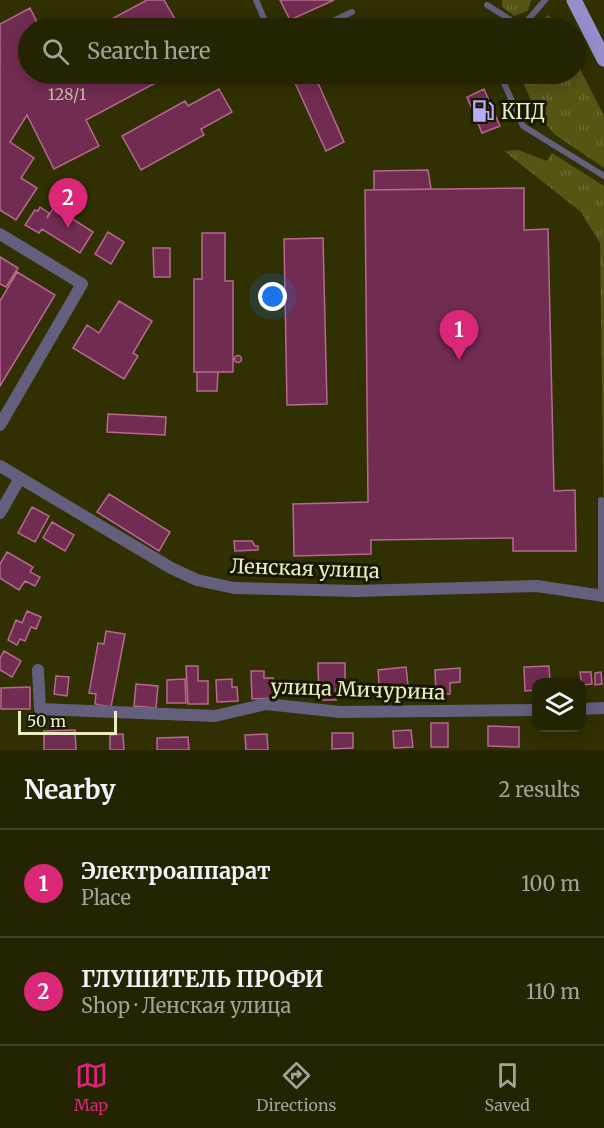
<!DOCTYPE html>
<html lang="en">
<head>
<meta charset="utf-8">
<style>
	body { margin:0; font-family:Merriweather,serif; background:#2c2c0c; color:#f1f3f6 }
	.controls { position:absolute; right:18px; bottom:18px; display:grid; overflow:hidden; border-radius:12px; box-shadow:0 3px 15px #0003 }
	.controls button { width:54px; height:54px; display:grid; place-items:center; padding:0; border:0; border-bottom:2px solid #414124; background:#242402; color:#f1f3f6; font:30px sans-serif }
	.scale { position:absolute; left:18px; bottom:15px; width:99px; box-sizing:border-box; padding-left:6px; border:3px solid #eaecc4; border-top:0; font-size:16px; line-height:21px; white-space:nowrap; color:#eaecc4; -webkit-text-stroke:4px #181801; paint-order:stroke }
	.you { position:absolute; left:273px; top:297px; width:21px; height:21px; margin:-15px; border:4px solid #fff; border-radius:50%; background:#1a73e8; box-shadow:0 0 0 9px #1a73e833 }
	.badge { display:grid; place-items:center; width:39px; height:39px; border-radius:50%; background:#db2777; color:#fff; font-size:20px; font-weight:700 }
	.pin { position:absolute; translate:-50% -50px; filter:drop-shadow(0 2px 3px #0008) }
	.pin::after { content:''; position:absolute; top:32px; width:21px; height:18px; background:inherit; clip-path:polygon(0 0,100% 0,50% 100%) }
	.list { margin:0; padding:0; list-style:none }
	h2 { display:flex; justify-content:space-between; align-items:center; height:78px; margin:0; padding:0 24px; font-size:26px }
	h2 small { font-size:20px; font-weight:400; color:#a3a499 }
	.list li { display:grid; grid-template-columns:39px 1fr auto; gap:18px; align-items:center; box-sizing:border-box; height:108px; padding:0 24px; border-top:2px solid #414124 }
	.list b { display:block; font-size:22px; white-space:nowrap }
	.list p { margin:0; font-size:20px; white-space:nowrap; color:#a3a499 }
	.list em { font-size:20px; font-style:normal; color:#a3a499 }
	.icon { flex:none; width:33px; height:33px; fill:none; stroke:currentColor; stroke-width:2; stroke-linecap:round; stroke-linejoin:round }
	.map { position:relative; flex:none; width:604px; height:750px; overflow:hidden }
	.search { position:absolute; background:#242402; box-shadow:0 3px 15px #0003; left:18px; right:18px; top:18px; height:66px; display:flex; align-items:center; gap:15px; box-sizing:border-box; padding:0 21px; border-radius:33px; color:#a3a499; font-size:22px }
	.sheet { height:294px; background:#242402 }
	nav { display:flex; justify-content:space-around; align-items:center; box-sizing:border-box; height:84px; border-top:2px solid #414124; background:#242402; font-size:16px; color:#a3a499 }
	nav a { display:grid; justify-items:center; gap:3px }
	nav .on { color:#db2777 }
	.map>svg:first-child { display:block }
	.grass { fill:url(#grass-tufts) }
	.building { fill:#712c51; stroke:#b56a8f; stroke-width:1.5 }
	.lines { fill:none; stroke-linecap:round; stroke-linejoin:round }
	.lane { stroke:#635f7d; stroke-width:6 }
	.street { stroke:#635f7d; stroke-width:12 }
	.primary { stroke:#978fcc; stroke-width:15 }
	.labels { text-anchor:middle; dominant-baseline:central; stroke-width:6; stroke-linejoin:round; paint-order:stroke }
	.number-label { font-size:16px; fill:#ccbca7 }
	.poi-label { font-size:20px; fill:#eaecc4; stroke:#181801; text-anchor:start }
	.street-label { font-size:20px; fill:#eaecc4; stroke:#181801 }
</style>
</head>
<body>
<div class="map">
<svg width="604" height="750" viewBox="0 0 604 750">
	<defs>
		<pattern id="grass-tufts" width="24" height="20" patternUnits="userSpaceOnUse" patternTransform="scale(1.5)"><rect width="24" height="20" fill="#555613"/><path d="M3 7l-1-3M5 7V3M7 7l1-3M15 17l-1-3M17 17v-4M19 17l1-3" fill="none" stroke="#6e6e34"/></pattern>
	</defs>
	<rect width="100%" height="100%" fill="#303002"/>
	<path class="grass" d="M 502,0 L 531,0 L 528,11 L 514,16 L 502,7 Z
		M 548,15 L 553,19 L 558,28 L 533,28 Z
		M 576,61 L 604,116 L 604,168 L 554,134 L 535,109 L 519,74 L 576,74 Z
		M 518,150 L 547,161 L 552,153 L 604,186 L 604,525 L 600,243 L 581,212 L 504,151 Z"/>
	<path class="building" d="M 147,0 L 164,0 L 180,28 L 95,28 Z
		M 280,0 L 334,0 L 290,20 Z
		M 30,8 L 40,28 L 28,28 L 28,74 L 172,74 L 86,120 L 99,146 L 54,169 L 27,115 L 10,142 L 34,158 L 21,178 L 37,188 L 16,220 L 0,210 L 0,24 Z
		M 291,74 L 314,74 L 344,142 L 326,151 Z
		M 219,89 L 232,112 L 201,129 L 204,135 L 141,170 L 122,136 L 185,101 L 188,106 Z
		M 484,89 L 500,126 L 482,133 L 467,97 Z
		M 428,170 L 431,189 L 374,190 L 374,171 Z
		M 524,188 L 524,230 L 548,229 L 554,491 L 575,490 L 576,551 L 513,551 L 513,538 L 371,540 L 371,554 L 294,556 L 293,504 L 368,502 L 365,190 Z
		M 40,207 L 49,213 L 47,218 L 54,207 L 93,232 L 80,253 L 42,229 L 39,233 L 25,225 L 35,210 L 38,211 Z
		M 108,232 L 124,242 L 111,264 L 95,254 Z
		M 202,233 L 225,233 L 225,281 L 233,281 L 233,372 L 194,372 L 194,279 L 202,279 Z
		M 323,238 L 327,404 L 287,405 L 284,239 Z
		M 153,248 L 170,248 L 170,277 L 154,277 Z
		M 0,257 L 18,268 L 6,287 L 0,284 Z
		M 17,272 L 55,295 L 0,386 L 0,301 Z
		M 119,301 L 152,321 L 133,353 L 138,356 L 124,379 L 73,348 L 87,325 L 99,333 Z
		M234.5 359a3.5 3.5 0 1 1 7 0a3.5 3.5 0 1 1-7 0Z
		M 197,372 L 218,372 L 217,391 L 197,391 Z
		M 108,414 L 166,417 L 165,435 L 107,432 Z
		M 109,494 L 170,532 L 159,551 L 97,512 Z
		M 32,507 L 49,516 L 35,542 L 18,533 Z
		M 52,522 L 74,535 L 65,551 L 43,538 Z
		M 234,541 L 252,541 L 255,546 L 258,546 L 258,550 L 235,551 Z
		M 7,552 L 33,567 L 30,572 L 40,577 L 35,586 L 25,581 L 19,590 L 0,578 L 0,564 Z
		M 27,611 L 41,617 L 36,629 L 31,627 L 25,641 L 20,639 L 17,645 L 8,640 L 16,620 L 22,623 Z
		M 106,631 L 125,634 L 111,707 L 95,704 L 96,694 L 89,693 L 98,643 L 104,644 Z
		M 4,651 L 21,661 L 12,677 L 0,670 L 0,658 Z
		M 318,663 L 345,663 L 345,689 L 336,689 L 336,700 L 319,700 Z
		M 186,666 L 198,666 L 198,681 L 208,681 L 208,704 L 188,704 Z
		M 549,666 L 550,682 L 536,682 L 536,690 L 525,691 L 524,667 Z
		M 406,667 L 409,694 L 380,697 L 378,670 Z
		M 460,668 L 460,682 L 450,683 L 450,694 L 436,694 L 435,670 Z
		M 251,671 L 264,671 L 264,678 L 273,678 L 273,698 L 252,699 Z
		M 580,672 L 591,672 L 592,684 L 582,685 Z
		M 601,672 L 602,684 L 595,685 L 595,673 Z
		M 56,676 L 69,677 L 67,696 L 54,694 Z
		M 185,679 L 186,703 L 167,703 L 167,680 Z
		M 232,679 L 232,687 L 237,687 L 238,701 L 217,702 L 216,680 Z
		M 136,684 L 158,686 L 156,708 L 134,706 Z
		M 30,687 L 30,709 L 1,709 L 1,688 Z
		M 431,723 L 448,723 L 448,747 L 431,747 Z
		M 488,726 L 519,727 L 519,747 L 488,746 Z
		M 75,730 L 76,750 L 44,750 L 44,731 Z
		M 411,730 L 413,747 L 394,748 L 393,731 Z
		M 332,733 L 353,733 L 353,748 L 332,749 Z
		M 123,734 L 124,750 L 110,750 L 110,735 Z
		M 267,734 L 268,750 L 246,750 L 245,735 Z
		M 188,737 L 189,750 L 157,750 L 157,738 Z"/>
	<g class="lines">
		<path class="lane" d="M 256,0 L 268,28
			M 487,5 L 522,27
			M 318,28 L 352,12
			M 521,28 L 545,0
			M 500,74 L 523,126 L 604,176
			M 601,595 L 601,500"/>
		<path class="street" d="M 0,234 L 82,284 L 0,425
			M 0,466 L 171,568 L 197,580 L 234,588 L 355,591 L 537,586 L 604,596
			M 0,513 L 20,478
			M 38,670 L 40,709 L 215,716 L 266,704 L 340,712 L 536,710
			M 582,709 L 604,708"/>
		<path class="primary" d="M 574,0 L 604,59"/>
	</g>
	<defs>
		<g id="fuel-bare" transform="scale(1.8)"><path d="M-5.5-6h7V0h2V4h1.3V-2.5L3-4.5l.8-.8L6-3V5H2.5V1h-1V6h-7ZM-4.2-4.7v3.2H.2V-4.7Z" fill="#b6acf8" stroke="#181801" stroke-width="2.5" paint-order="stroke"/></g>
	</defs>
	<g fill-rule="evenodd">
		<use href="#fuel-bare" x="483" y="111"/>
	</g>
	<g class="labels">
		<g class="number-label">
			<text x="67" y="94">128/1</text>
		</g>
		<g class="poi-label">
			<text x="501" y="111">КПД</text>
		</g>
		<g class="street-label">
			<text transform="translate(305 568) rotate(2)">Ленская улица</text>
			<text transform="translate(358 689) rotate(2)">улица Мичурина</text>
		</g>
	</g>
</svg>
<div class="controls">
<button><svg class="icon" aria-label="layers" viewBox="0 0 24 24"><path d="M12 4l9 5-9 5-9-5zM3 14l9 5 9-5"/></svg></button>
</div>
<div class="scale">50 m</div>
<div class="you"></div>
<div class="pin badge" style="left:459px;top:360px">1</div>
<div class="pin badge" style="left:68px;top:228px">2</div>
<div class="search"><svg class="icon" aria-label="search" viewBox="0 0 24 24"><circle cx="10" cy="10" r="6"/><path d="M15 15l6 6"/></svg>Search here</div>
</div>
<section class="sheet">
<h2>Nearby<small>2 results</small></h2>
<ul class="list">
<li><span class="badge">1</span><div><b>Электроаппарат</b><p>Place</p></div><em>100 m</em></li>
<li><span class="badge">2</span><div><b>ГЛУШИТЕЛЬ ПРОФИ</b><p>Shop · Ленская улица</p></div><em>110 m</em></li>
</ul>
</section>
<nav>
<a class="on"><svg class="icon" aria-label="map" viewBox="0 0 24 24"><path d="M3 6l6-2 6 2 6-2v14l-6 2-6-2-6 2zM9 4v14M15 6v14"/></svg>Map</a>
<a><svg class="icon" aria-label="directions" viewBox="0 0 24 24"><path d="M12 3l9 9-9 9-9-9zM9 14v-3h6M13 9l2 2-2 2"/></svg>Directions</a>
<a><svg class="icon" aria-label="saved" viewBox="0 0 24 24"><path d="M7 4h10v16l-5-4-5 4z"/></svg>Saved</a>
</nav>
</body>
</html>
